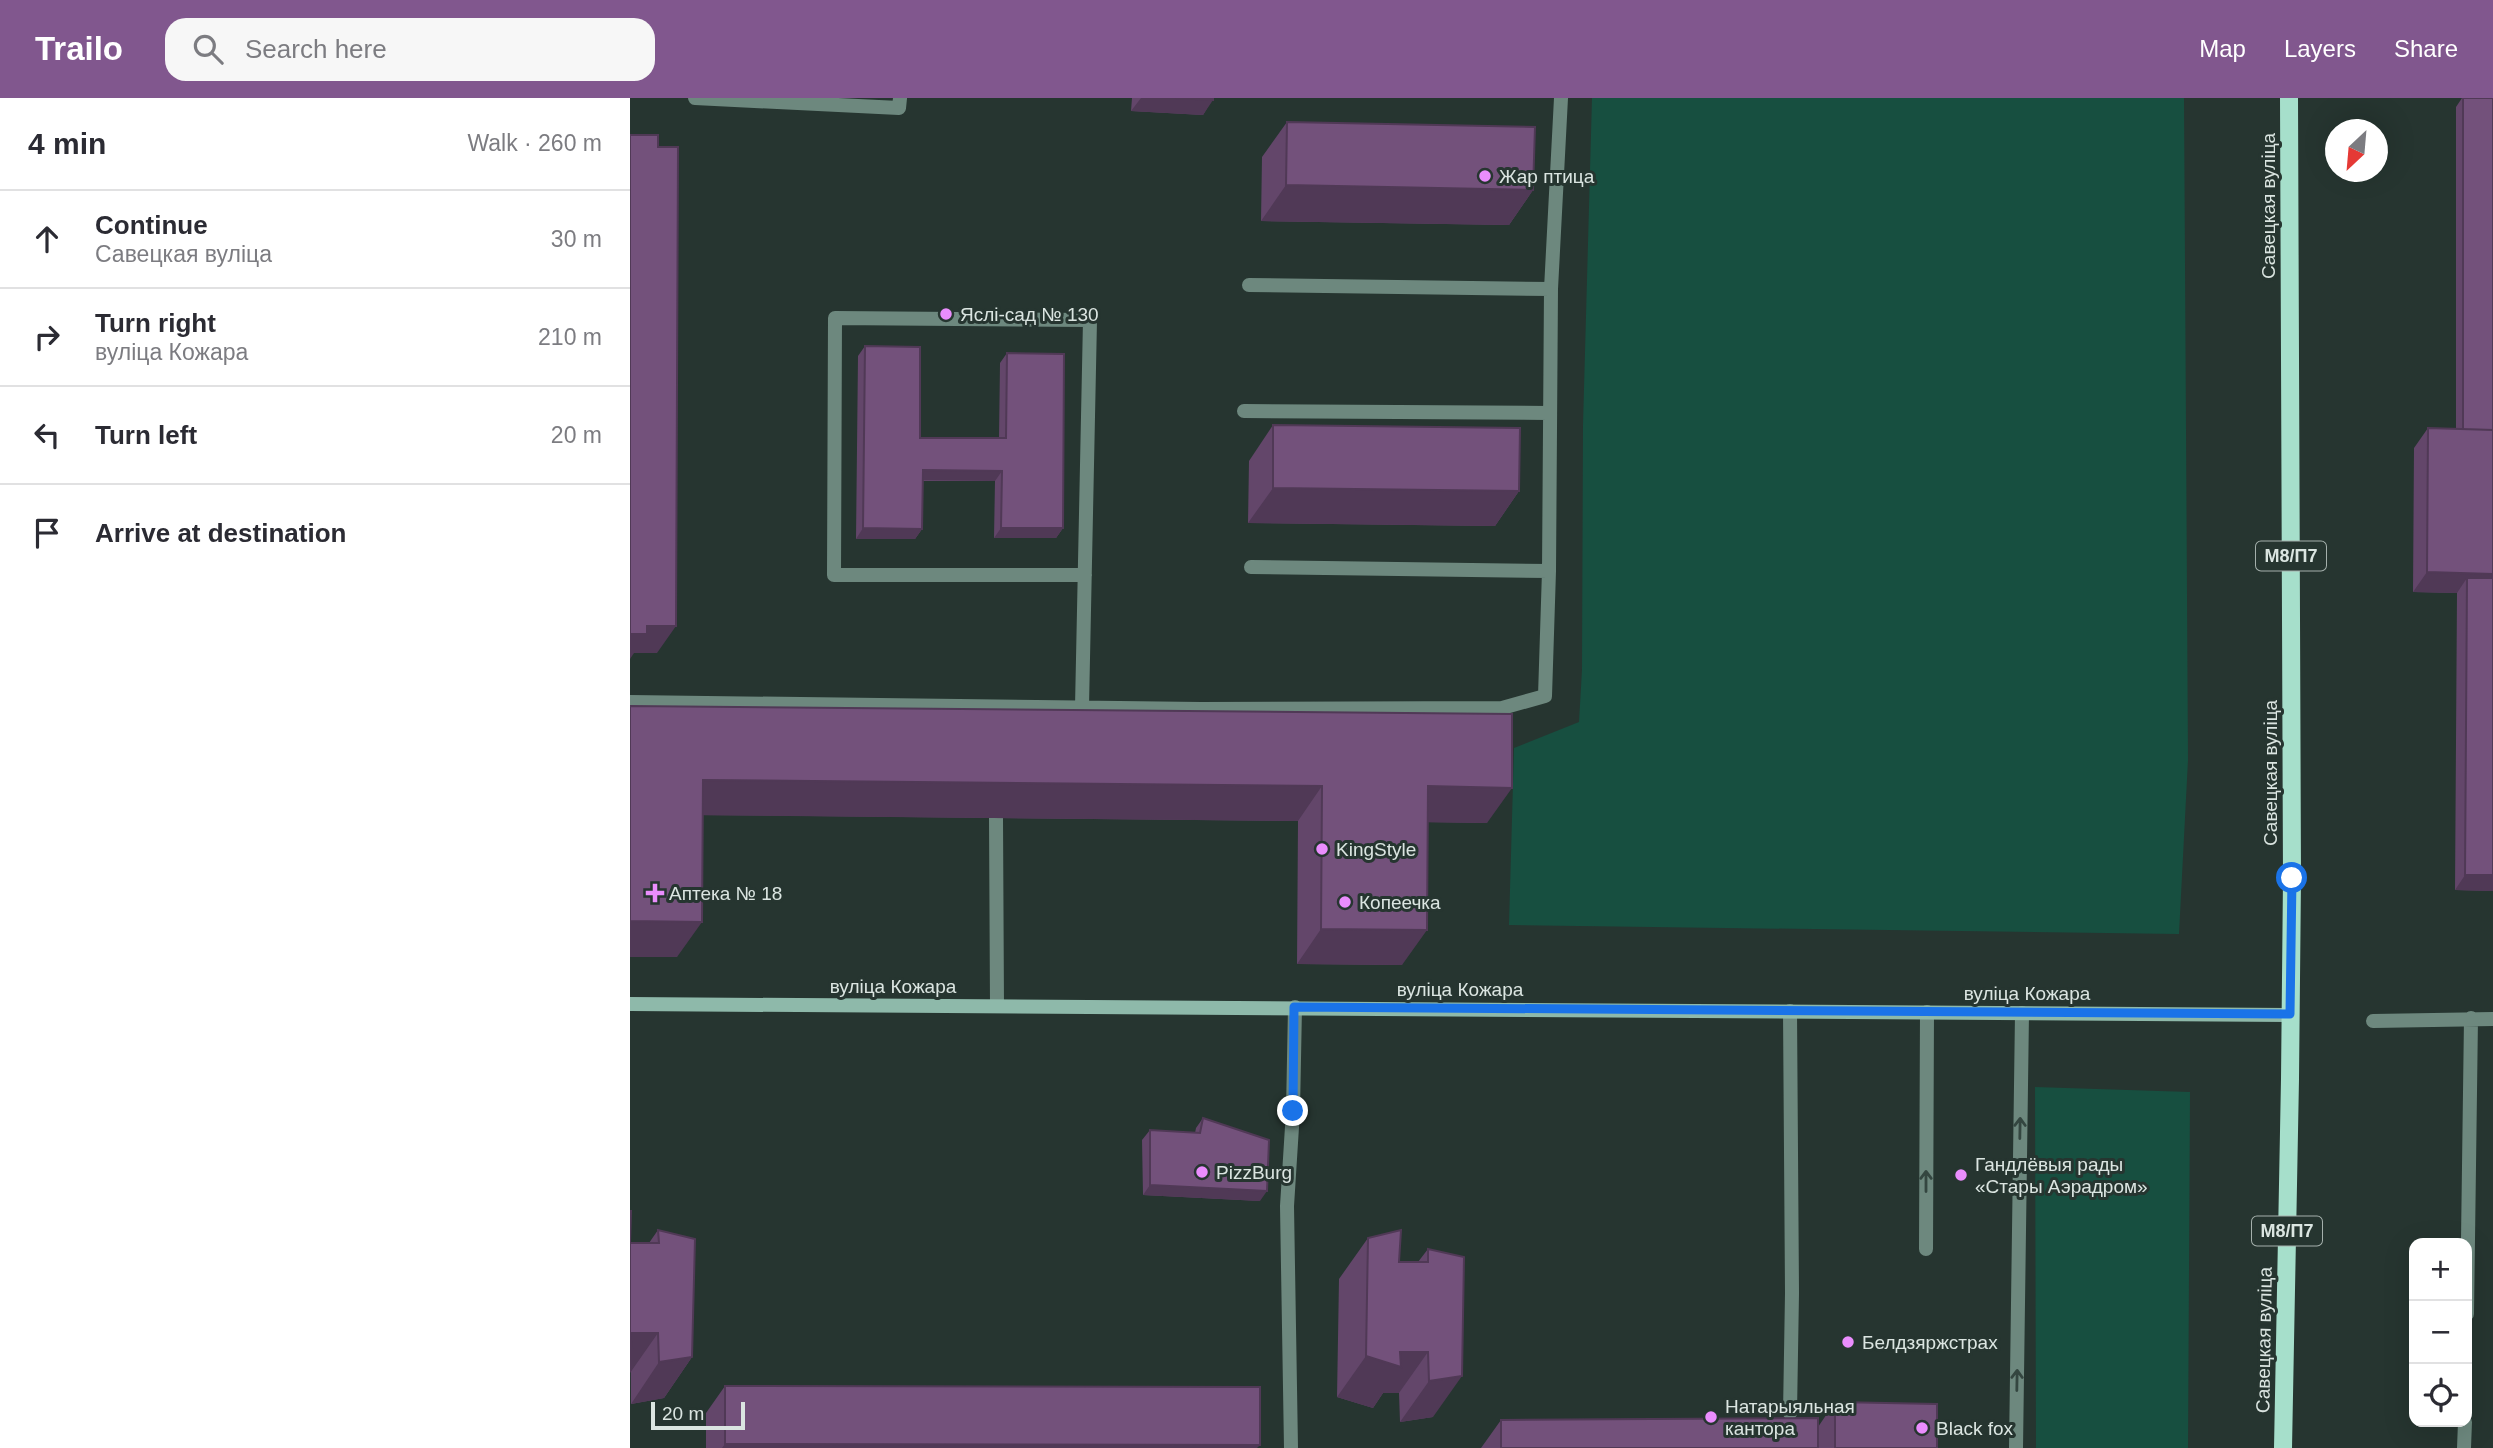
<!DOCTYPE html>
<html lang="en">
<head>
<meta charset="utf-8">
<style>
	body { margin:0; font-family:Helvetica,sans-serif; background:#f7f7f7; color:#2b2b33 }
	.controls { position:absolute; right:21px; bottom:21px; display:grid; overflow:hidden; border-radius:14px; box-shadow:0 7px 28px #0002 }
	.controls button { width:63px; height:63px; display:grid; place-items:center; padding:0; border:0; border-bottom:2px solid #e1e1e2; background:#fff; color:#2b2b33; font:35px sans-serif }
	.compass { position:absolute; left:1695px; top:21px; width:63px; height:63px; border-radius:50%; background:#fff; box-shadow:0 7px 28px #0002; rotate:206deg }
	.scale { position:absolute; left:21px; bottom:18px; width:94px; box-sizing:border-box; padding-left:7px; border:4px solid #dbe5e1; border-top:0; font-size:19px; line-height:24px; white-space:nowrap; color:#dbe5e1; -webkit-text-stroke:5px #263530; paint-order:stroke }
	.stop { position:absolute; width:21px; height:21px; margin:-16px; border:5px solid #1a73e8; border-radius:50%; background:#fff }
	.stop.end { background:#1a73e8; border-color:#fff; box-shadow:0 2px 7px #0008 }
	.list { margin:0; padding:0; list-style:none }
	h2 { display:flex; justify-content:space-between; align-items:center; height:91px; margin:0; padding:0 28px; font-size:30px }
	h2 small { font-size:23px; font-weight:400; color:#7c7c81 }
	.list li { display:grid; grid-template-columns:46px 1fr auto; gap:21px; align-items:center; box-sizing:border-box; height:98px; padding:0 28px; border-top:2px solid #e1e1e2 }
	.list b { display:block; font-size:26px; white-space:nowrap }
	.list p { margin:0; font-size:23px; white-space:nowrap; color:#7c7c81 }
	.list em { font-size:23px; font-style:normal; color:#7c7c81 }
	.icon { flex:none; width:38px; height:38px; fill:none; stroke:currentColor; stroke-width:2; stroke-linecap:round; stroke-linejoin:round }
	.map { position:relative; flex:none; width:1863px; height:1350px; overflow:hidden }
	header { display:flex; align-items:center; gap:42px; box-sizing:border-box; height:98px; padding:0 35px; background:#81578e; color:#fff }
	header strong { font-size:33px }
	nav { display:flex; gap:38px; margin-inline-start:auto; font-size:24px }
	.search { width:490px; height:63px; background:#f7f7f7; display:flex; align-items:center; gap:18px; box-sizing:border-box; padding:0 24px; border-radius:21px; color:#7c7c81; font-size:26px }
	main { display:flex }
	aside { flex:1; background:#fff }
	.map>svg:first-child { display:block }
	.green { fill:#174f40 }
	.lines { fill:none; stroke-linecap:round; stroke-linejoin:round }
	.lane { stroke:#6d887e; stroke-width:14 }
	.secondary { stroke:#8eb9aa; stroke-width:14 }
	.primary { stroke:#a6dfcb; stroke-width:18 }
	.wall { fill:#63466a }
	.shaded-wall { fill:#503956 }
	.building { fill:#73517b; stroke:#503956; stroke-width:2 }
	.oneway { stroke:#344640 }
	.route { stroke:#1a73e8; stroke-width:9 }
	.poi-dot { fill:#ea8dfd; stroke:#263530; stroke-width:2.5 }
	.labels { text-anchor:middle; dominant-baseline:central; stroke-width:6; stroke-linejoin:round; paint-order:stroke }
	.shield { fill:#263530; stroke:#a5b0ac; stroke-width:2 }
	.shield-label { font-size:18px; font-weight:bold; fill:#dbe5e1 }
	.poi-label { font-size:19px; fill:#dbe5e1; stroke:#263530; text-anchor:start }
	.street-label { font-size:19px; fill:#dbe5e1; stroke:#263530 }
</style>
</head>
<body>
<header>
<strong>Trailo</strong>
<div class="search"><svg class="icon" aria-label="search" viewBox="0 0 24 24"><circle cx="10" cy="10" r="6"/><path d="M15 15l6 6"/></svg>Search here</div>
<nav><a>Map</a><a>Layers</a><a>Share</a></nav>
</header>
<main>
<aside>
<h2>4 min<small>Walk · 260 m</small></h2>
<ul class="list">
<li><svg class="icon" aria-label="ahead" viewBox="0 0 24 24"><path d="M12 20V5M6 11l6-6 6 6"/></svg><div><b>Continue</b><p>Савецкая вуліца</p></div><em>30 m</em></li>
<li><svg class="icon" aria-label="right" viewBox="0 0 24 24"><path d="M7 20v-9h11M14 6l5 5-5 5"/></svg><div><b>Turn right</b><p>вуліца Кожара</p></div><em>210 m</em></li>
<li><svg class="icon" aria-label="left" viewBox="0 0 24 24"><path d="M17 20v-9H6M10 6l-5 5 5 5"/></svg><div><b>Turn left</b></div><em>20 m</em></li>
<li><svg class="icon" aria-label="arrive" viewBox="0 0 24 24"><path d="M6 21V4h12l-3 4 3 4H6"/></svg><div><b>Arrive at destination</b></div></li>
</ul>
</aside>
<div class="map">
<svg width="1863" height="1350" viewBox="0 0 1863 1350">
	<rect width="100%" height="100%" fill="#263530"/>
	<path class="green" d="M 962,0 L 1554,0 L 1558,662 L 1549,836 L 879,827 L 884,650 L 949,624 L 952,572 L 953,327 Z
		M 1405,989 L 1560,994 L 1558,1350 L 1406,1350 Z"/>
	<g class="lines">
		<path class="lane" d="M 65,0 L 269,10 L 270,0
			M 619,187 L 921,191
			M 614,313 L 919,315
			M 621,469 L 919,473
			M 0,604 L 571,611 L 872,610 L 915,598 L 919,473 L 921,191 L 931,0
			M 452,609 L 460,222 L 205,220 L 204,477 L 455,477
			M 366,720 L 367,908
			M 1160,913 L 1162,1195 L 1160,1315
			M 1743,923 L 1863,921
			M 1296,1151 L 1297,914
			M 1837,1216 L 1841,920
			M 661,1350 L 657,1108 L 663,1013 L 665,909
			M 1386,1350 L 1392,915
			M 1834,1350 L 1835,1324"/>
		<path class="secondary" d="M 0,906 L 1660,917"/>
		<path class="primary" d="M 1653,1350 L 1660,981 L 1662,780 L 1659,0"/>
	</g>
	<path class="wall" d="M 502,0 L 583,0 L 573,17 L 501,13 Z
		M 1832,0 L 1863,0 L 1863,793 L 1825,792 L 1827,495 L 1783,494 L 1784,350 L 1798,330 L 1826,331 L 1826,9 Z
		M 657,24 L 903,92 L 879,127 L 631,123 L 632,59 Z
		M 235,248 L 290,340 L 369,340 L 370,265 L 377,255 L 433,430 L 426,440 L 364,440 L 365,383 L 293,383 L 292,431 L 285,441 L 226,441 L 228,258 Z
		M 643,327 L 889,393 L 865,428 L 618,425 L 619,363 Z
		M 0,608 L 882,616 L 857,725 L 798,724 L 772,867 L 667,866 L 668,723 L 72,717 L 47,859 Z
		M 573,1020 L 630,1103 L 513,1097 L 512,1042 L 520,1032 L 565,1035 L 566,1030 Z
		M 0,1113 L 0,1145 L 19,1145 L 28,1132 L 62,1259 L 34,1300 L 1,1306 Z
		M 738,1140 L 769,1164 L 788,1164 L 798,1151 L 803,1319 L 770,1324 L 769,1295 L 753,1295 L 743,1310 L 707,1299 L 709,1181 Z
		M 95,1288 L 627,1350 L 76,1350 L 76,1315 Z
		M 1205,1304 L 1307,1350 L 851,1350 L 871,1322 L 1188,1329 Z"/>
	<path class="shaded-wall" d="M 511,0 L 546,0 L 583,2 L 573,17 L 501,13 Z
		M 656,87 L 903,92 L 879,127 L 631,123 Z
		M 293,372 L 372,373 L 365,383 L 286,382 Z
		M 643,390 L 889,393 L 865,428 L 618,425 Z
		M 233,430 L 292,431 L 285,441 L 226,441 Z
		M 371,430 L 433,430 L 426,440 L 364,440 Z
		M 1797,474 L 1863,476 L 1863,496 L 1837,480 L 1827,495 L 1783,494 Z
		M 17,528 L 46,528 L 27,555 L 4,555 L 0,561 L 0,536 Z
		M 73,682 L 692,688 L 668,723 L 48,717 Z
		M 798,688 L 882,690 L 857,725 L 773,724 Z
		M 1835,777 L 1863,777 L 1863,793 L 1825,792 Z
		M 0,823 L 72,824 L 47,859 L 0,859 Z
		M 691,831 L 797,832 L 772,867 L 667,866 Z
		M 520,1087 L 637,1093 L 630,1103 L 513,1097 Z
		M 0,1235 L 28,1235 L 0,1275 Z
		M 770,1254 L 798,1254 L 769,1295 L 753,1295 L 743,1310 L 707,1299 L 736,1258 Z
		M 62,1259 L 34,1300 L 1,1306 L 29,1264 Z
		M 832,1278 L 803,1319 L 770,1324 L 799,1283 Z
		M 95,1346 L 630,1347 L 627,1350 L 92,1350 Z"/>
	<path class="building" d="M 546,0 L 583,0 L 583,2 Z
		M 1833,0 L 1863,0 L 1863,332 L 1833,331 Z
		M 657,24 L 905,29 L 903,92 L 656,87 Z
		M 0,37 L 28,37 L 28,49 L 48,49 L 46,528 L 17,528 L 17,536 L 0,536 Z
		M 235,248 L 290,249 L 290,340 L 376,340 L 377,255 L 434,256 L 433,430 L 371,430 L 372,373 L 293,372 L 292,431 L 233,430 Z
		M 643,327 L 890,330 L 889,393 L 643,390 Z
		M 1798,330 L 1863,332 L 1863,476 L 1797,474 Z
		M 1837,480 L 1863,480 L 1863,777 L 1835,777 Z
		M 0,608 L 882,616 L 882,690 L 798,688 L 797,832 L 691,831 L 692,688 L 73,682 L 72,824 L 0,823 Z
		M 573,1020 L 639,1042 L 637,1093 L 520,1087 L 520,1032 L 570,1035 Z
		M 0,1113 L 1,1113 L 0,1145 L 29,1145 L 28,1132 L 65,1141 L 62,1259 L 29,1264 L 28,1235 L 0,1235 L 2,1250 L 0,1250 Z
		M 771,1132 L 769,1164 L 798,1164 L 798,1151 L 834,1159 L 832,1278 L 799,1283 L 798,1254 L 770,1254 L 771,1269 L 736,1258 L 738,1140 Z
		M 95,1288 L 630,1289 L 630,1347 L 95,1346 Z
		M 1205,1304 L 1307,1306 L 1307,1350 L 1205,1350 Z
		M 1188,1320 L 1188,1350 L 871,1350 L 871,1322 Z"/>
	<defs><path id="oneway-shaft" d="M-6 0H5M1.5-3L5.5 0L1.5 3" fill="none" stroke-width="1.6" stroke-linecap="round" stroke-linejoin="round" transform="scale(1.75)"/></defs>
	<g class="oneway">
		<use href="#oneway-shaft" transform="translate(1390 1030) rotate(-89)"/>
		<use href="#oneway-shaft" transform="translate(1296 1083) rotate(-90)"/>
		<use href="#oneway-shaft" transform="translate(1387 1282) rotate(-89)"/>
	</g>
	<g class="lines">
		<path class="route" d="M 663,1013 L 664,909 L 1660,916 L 1662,780"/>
	</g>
	<g class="poi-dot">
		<circle cx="855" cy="78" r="7"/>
		<circle cx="316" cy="216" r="7"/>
		<circle cx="692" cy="751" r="7"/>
		<path d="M21.5 784.5h7v7h7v7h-7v7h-7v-7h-7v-7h7z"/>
		<circle cx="715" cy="804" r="7"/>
		<circle cx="572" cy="1074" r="7"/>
		<circle cx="1331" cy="1077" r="7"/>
		<circle cx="1218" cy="1244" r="7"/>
		<circle cx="1081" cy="1319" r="7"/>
		<circle cx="1292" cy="1330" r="7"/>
	</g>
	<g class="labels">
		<g class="shield">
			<rect x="1626" y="443.5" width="70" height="29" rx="5"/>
			<rect x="1622" y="1118.5" width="70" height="29" rx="5"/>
		</g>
		<g class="shield-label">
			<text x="1661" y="458">М8/П7</text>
			<text x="1657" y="1133">М8/П7</text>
		</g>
		<g class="poi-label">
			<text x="869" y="78">Жар птица</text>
			<text x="330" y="216">Яслі-сад № 130</text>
			<text x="706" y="751">KingStyle</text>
			<text x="39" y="795">Аптека № 18</text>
			<text x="729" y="804">Копеечка</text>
			<text x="1345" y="1066">Гандлёвыя рады<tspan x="1345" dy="22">«Стары Аэрадром»</tspan></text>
			<text x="586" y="1074">PizzBurg</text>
			<text x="1232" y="1244">Белдзяржстрах</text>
			<text x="1095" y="1308">Натарыяльная<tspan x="1095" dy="22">кантора</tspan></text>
			<text x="1306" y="1330">Black fox</text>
		</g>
		<g class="street-label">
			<text transform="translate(1638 108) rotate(-90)">Савецкая вуліца</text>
			<text transform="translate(1640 675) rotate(-90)">Савецкая вуліца</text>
			<text x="263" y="888">вуліца Кожара</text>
			<text x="830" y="891">вуліца Кожара</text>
			<text x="1397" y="895">вуліца Кожара</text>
			<text transform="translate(1634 1242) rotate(-89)">Савецкая вуліца</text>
		</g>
	</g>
</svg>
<div class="controls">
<button>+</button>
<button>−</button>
<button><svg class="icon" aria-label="locate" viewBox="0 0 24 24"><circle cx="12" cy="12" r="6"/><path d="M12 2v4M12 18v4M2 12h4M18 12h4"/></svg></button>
</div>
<svg class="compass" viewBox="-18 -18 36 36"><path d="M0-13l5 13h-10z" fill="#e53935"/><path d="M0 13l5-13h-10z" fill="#7c7c81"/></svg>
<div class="scale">20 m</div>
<div class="stop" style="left:1662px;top:780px"></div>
<div class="stop end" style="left:663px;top:1013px"></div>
</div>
</main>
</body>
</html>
